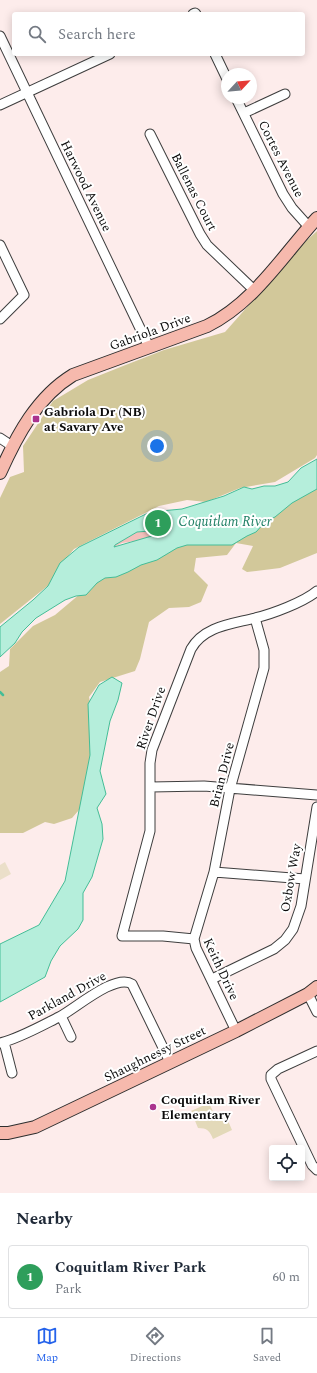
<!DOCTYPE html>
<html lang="en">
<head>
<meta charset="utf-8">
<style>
	body { margin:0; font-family:Spectral,serif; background:#f2f2f3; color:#1f2937 }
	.controls { position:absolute; right:12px; bottom:12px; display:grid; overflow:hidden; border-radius:4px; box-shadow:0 2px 10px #0003 }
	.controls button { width:36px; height:36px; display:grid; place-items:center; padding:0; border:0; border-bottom:1px solid #e0e1e3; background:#fff; color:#1f2937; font:20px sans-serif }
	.compass { position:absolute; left:221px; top:68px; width:36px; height:36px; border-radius:50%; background:#fff; box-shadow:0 2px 10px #0003; rotate:64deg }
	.you { position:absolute; left:157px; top:446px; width:14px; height:14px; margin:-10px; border:3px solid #fff; border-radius:50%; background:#1a73e8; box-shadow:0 0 0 6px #1a73e833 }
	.badge { display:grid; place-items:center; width:26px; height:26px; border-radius:50%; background:#2563eb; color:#fff; font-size:13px; font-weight:700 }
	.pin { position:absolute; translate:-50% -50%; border:2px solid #fff; box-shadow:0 1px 4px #0006 }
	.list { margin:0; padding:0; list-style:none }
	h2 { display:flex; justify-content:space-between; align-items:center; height:52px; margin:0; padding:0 16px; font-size:17px }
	h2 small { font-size:13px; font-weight:400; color:#747a83 }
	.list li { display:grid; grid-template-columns:26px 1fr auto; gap:12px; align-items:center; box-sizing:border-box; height:64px; margin:0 8px 8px; padding:0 8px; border:1px solid #e0e1e3; border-radius:4px }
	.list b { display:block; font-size:15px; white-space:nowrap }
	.list p { margin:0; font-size:13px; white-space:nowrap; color:#747a83 }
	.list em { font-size:13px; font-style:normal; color:#747a83 }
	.icon { flex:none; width:22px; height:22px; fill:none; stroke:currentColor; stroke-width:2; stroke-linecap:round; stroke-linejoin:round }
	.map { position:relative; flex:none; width:317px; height:1193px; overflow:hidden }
	.search { position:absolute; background:#fff; box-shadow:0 2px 10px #0003; left:12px; right:12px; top:12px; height:44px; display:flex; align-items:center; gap:10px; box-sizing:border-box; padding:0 14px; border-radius:4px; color:#747a83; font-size:15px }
	.sheet { height:124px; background:#fff }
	nav { display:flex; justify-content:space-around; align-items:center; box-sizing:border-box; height:56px; border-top:1px solid #e0e1e3; background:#fff; font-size:11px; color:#747a83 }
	nav a { display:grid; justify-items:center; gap:2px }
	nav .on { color:#2563eb }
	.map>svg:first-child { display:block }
	.green { fill:#e3d9b9 }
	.forest { fill:#d2c89a }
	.sand { fill:#f3c0bc }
	.pitch { fill:#ebdfc9 }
	.water { fill:#b5eedb; stroke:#44bd97; fill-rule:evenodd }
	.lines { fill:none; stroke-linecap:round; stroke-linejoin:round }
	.stream { stroke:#44bd97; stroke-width:2.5 }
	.street-casing { stroke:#3e3e3e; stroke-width:11 }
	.secondary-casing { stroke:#2d2d2d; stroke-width:14 }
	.street { stroke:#fff; stroke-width:9 }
	.secondary { stroke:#f6b9ad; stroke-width:12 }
	.poi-dot { fill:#aa338e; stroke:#fff; stroke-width:1.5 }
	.labels { text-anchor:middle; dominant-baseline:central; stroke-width:4; stroke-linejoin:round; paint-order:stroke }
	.street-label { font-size:13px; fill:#0b0b0b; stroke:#fff }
	.poi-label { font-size:13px; font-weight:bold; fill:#0b0b0b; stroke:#fff; text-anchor:start }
	.water-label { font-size:14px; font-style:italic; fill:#218166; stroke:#fff }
</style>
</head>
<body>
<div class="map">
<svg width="317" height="1193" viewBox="0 0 317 1193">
	<rect width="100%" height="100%" fill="#fdeceb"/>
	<path class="green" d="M 209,1103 L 217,1120 L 226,1116 L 232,1130 L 213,1139 C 210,1131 207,1128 198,1128 L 191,1111 Z"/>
	<path class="forest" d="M 317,231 L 317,455 L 315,458 L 275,482 L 240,488 L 206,502 L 187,500 L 159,506 L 74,549 L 60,566 L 50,584 L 0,624 L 0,498 L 10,477 L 24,472 L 23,446 L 53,401 L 88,380 L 123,366 L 164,350 L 225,332 L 304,243 Z
		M 317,484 L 317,553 L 280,568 L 247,572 L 242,569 L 253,546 L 236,543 L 227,555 L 196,558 L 194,571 L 208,585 L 201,602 L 189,607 L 169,608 L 149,622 L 140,659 L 135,671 L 100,682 L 89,697 L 93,718 L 92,738 L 85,803 L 72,818 L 54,824 L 45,822 L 23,833 L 0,833 L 0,672 L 9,666 L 10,649 L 33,626 L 55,615 L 93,583 Z"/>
	<path class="sand" d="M 163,529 L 165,531 L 141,540 L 122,543 L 114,547 L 115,545 L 137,532 Z"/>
	<path class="pitch" d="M 5,862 L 11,874 L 0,880 L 0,865 Z"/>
	<path class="water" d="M 317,459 L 317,489 L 292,503 L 275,517 L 266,521 L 256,532 L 247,536 L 232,545 L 187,545 L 177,548 L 157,560 L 141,565 L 128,572 L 116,577 L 105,578 L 97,583 L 86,595 L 76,596 L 65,600 L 36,618 L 22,632 L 15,643 L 0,657 L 0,627 L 33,600 L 48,586 L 60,563 L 79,547 L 150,512 L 182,509 L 224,496 L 244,487 L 252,489 L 264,486 L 275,486 L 288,482 L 301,468 ZM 163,530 L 165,531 L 162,533 L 114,547 L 115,545 L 137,532 Z
		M 112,677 L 122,683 L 118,700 L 110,721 L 100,771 L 106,794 L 97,808 L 102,824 L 103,839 L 92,877 L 83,893 L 83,920 L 78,929 L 60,946 L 51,961 L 45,977 L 0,1002 L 0,944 L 39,925 L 65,881 L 90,755 L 88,704 L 99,685 Z"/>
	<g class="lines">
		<path class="stream" d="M 0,692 L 3,695"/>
		<g class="street-casing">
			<path id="street" d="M 193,14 L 195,13 L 196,14
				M 0,36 L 149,347
				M 215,54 L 227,79
				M 236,98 L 283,194 L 292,208 L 309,227
				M 0,105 L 110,54
				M 244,113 L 285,94
				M 150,134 L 200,234 L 207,245 L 254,290
				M 0,245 L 24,295 L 0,319
				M 0,438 L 12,446
				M 151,787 L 204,786 L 317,795
				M 214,872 L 305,879
				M 194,939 L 163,936 L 122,936 L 150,831 L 150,763 L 152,750 L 191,649 C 204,626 232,624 255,618 C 272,614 304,602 317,591
				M 212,979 L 274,949 L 285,940 L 293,929 L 301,906 L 317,807
				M 308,994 L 317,1012
				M 61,1016 L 71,1037
				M 236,1031 L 196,948 L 194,939 L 214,872 L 230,789 L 264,668 L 264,650 L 255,618
				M 4,1042 L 12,1073
				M 0,1043 C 18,1039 43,1025 59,1017 C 75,1009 115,973 132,984 L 170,1062
				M 317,1051 L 278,1069 L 271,1075 L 271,1079 L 312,1165 L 317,1170"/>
		</g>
		<g class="secondary-casing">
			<path id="secondary" d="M 0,473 C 17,435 37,397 73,375 L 207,326 C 254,303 283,255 317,218
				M 0,1133 L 8,1133 L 35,1127 L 236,1031 L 308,994 L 317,987"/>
		</g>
		<use href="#street" class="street"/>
		<use href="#secondary" class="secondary"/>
	</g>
	<g class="poi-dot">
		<rect x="32" y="415" width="8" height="8" rx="2"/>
		<circle cx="153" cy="1107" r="4"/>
	</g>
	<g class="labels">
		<g class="street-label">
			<text transform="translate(281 159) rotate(63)">Cortes Avenue</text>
			<text transform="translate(86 186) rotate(64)">Harwood Avenue</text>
			<text transform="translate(194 192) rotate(63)">Ballenas Court</text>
			<text transform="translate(150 332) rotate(-20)">Gabriola Drive</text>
			<text transform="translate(151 718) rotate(-71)">River Drive</text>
			<text transform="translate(222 775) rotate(-76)">Brian Drive</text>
			<text transform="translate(291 878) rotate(-80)">Oxbow Way</text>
			<text transform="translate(221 969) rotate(65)">Keith Drive</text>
			<text transform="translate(67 996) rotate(-29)">Parkland Drive</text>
			<text transform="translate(155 1054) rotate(-26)">Shaughnessy Street</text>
		</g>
		<g class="poi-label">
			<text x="44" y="412">Gabriola Dr (NB)<tspan x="44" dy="15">at Savary Ave</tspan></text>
			<text x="161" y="1100">Coquitlam River<tspan x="161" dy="15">Elementary</tspan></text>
		</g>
		<g class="water-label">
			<text x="225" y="521">Coquitlam River</text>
		</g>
	</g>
</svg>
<div class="controls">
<button><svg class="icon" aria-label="locate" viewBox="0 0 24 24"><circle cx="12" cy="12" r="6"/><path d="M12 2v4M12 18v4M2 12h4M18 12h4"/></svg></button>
</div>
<svg class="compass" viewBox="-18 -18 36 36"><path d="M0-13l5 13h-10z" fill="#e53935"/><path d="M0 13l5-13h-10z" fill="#747a83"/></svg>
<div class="you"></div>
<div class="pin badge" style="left:158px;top:523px;background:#2e9e5b">1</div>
<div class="search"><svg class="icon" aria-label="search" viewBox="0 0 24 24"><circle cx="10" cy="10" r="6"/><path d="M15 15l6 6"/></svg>Search here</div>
</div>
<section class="sheet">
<h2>Nearby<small></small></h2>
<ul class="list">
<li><span class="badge" style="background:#2e9e5b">1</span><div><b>Coquitlam River Park</b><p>Park</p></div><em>60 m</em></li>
</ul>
</section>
<nav>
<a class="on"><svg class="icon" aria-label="map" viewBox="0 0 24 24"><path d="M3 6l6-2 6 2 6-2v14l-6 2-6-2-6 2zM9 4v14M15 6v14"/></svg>Map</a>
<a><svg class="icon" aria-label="directions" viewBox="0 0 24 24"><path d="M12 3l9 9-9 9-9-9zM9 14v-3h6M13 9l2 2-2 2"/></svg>Directions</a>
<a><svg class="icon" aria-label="saved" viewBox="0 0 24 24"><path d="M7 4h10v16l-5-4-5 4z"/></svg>Saved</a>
</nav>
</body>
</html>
